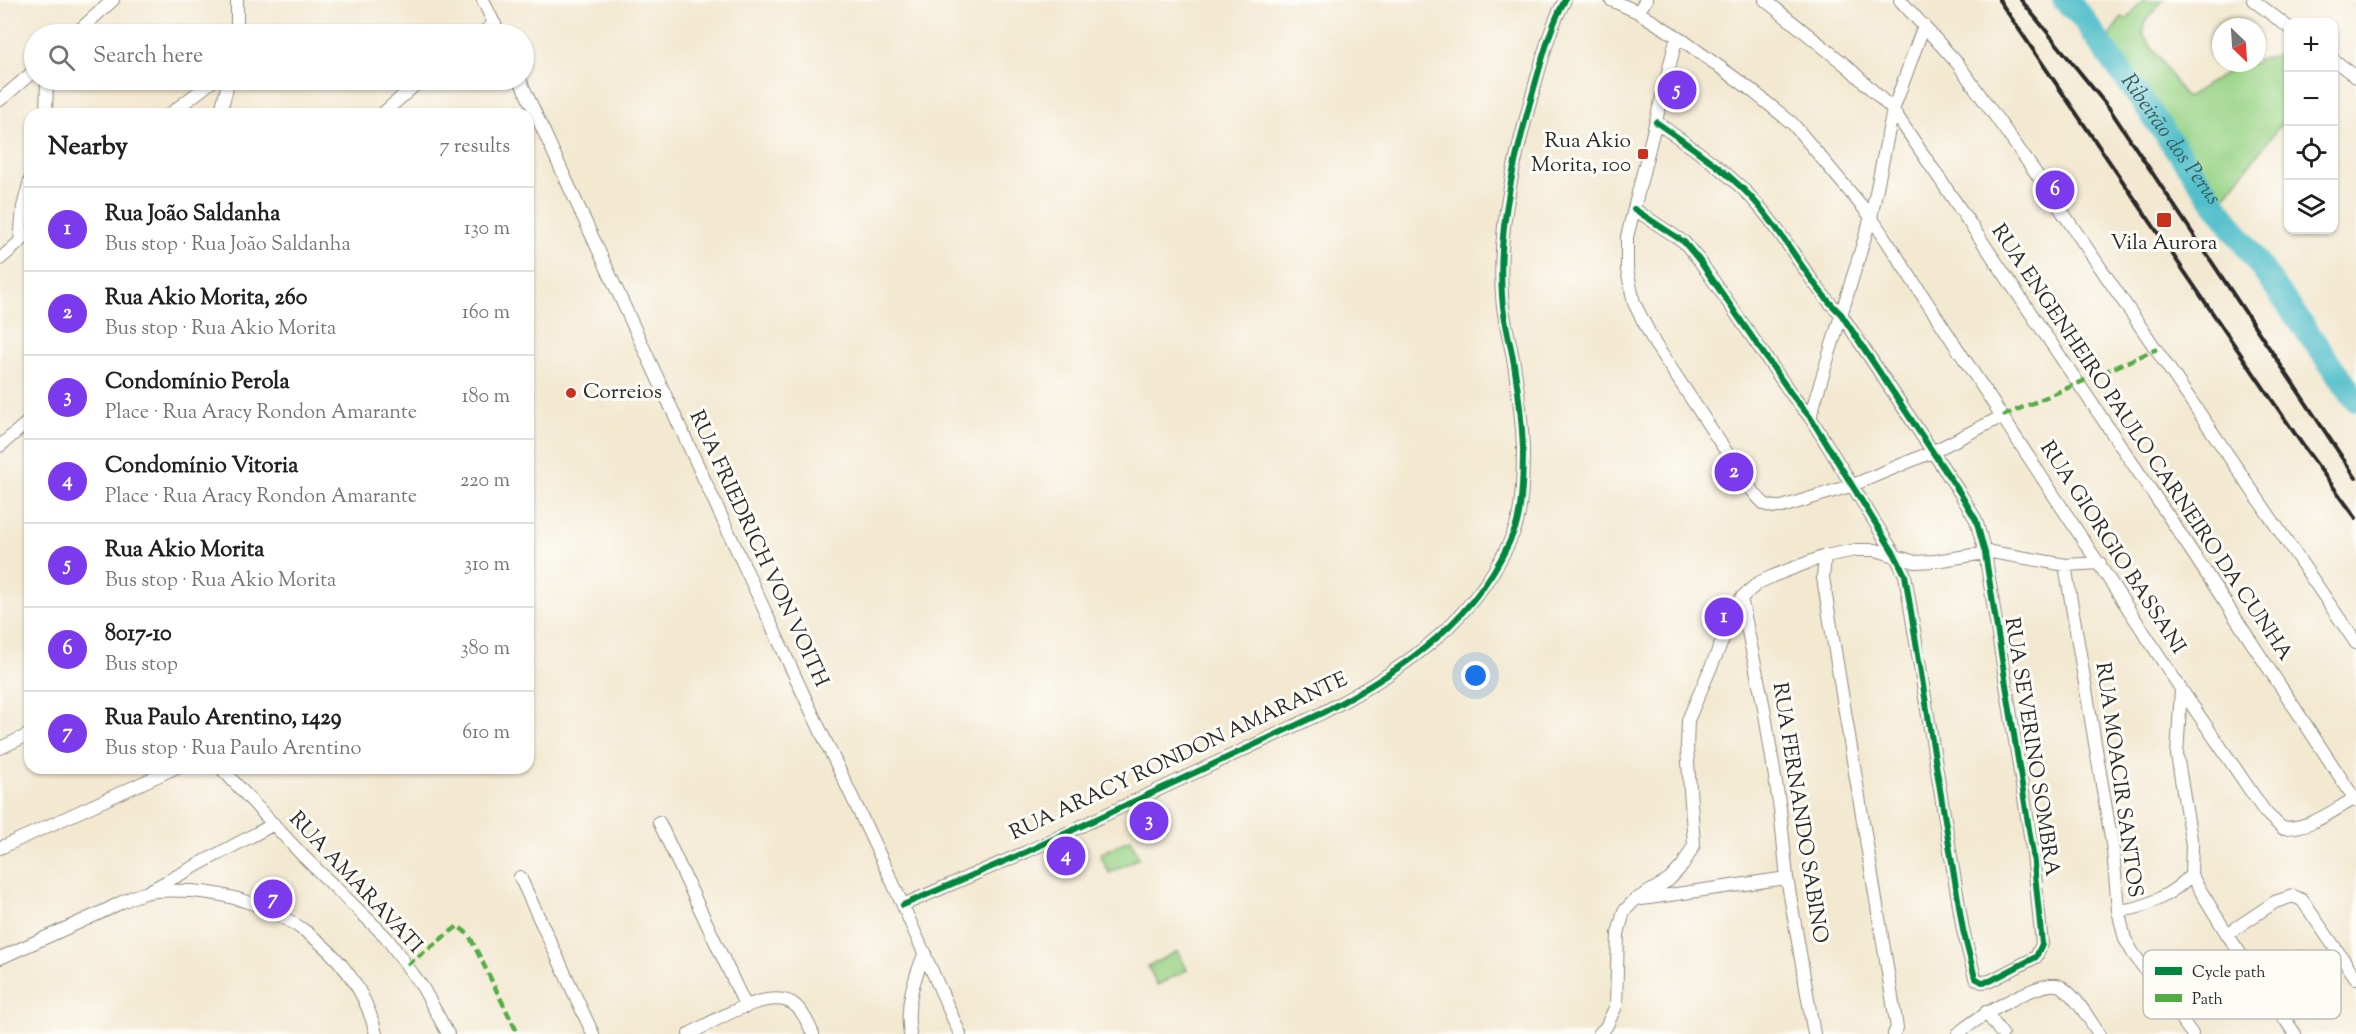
<!DOCTYPE html>
<html lang="en">
<head>
<meta charset="utf-8">
<style>
	body { margin:0; font-family:"Sorts Mill Goudy",serif; background:#f6f6f6; color:#202124 }
	.controls { position:absolute; right:18px; top:18px; display:grid; overflow:hidden; border-radius:12px; box-shadow:0 2px 4px #0004 }
	.controls button { width:54px; height:54px; display:grid; place-items:center; padding:0; border:0; border-bottom:2px solid #e0e0e0; background:#fff; color:#202124; font:30px sans-serif }
	.compass { position:absolute; left:2212px; top:18px; width:54px; height:54px; border-radius:50%; background:#fff; box-shadow:0 2px 4px #0004; rotate:155deg }
	.you { position:absolute; left:1476px; top:676px; width:21px; height:21px; margin:-15px; border:4px solid #fff; border-radius:50%; background:#1a73e8; box-shadow:0 0 0 9px #1a73e833 }
	.badge { display:grid; place-items:center; width:39px; height:39px; border-radius:50%; background:#7c3aed; color:#fff; font-size:20px; font-weight:700 }
	.pin { position:absolute; translate:-50% -50%; border:3px solid #fff; box-shadow:0 2px 6px #0006 }
	.list { margin:0; padding:0; list-style:none }
	h2 { display:flex; justify-content:space-between; align-items:center; height:78px; margin:0; padding:0 24px; font-size:26px }
	h2 small { font-size:20px; font-weight:400; color:#757577 }
	.list li { display:grid; grid-template-columns:39px 1fr auto; gap:18px; align-items:center; box-sizing:border-box; height:84px; padding:0 24px; border-top:2px solid #e0e0e0 }
	.list b { display:block; font-size:22px; white-space:nowrap }
	.list p { margin:0; font-size:20px; white-space:nowrap; color:#757577 }
	.list em { font-size:20px; font-style:normal; color:#757577 }
	.icon { flex:none; width:33px; height:33px; fill:none; stroke:currentColor; stroke-width:2; stroke-linecap:round; stroke-linejoin:round }
	.map { position:relative; flex:none; width:2356px; height:1034px; overflow:hidden }
	.search { position:absolute; background:#fff; box-shadow:0 2px 4px #0004; left:24px; top:24px; width:510px; height:66px; display:flex; align-items:center; gap:15px; box-sizing:border-box; padding:0 21px; border-radius:33px; color:#757577; font-size:22px }
	.panel { position:absolute; background:#fff; box-shadow:0 2px 4px #0004; left:24px; top:108px; width:510px; height:666px; border-radius:18px }
	.map>svg:first-child { display:block }
	.green { fill:#9bd488; stroke:#63805a; stroke-width:1.5 }
	.lines { fill:none; stroke-linecap:round; stroke-linejoin:round }
	.river { stroke:#52bfca; stroke-width:24 }
	.minor-casing { stroke:#8f8a7e; stroke-width:14 }
	.minor { stroke:#fff; stroke-width:12 }
	.rail { stroke:#2b2b2b; stroke-width:4 }
	.quiet { stroke:#54ab44; stroke-width:4.5; stroke-dasharray:9 4.5; stroke-linecap:butt }
	.cycleway-casing { stroke:#fdfcf7; stroke-width:10 }
	.cycleway { stroke:#00873e; stroke-width:6 }
	.poi-dot { fill:#c8321e; stroke:#fdfcf7; stroke-width:2 }
	.labels { text-anchor:middle; dominant-baseline:central; stroke-width:6; stroke-linejoin:round; paint-order:stroke }
	.poi-label { font-size:21px; fill:#2b2b2b; stroke:#fdfcf7; text-anchor:end }
	.street-label { font-size:21px; fill:#2b2b2b; stroke:#fdfcf7 }
	.water-label { font-size:22px; font-style:italic; fill:#395f63; stroke:#fdfcf7 }
	.key { fill:#fdfcf7; stroke:#bebdba; stroke-width:1.5 }
	.key-label { font-size:16px; fill:#2b2b2b }
</style>
</head>
<body>
<div class="map">
<svg width="2356" height="1034" viewBox="0 0 2356 1034">
	<rect width="100%" height="100%" fill="#fdfcf7"/>
	<filter id="ink" filterUnits="userSpaceOnUse"><feTurbulence type="fractalNoise" baseFrequency=".0167" numOctaves="2"/><feDisplacementMap in="SourceGraphic" scale="12" xChannelSelector="R" yChannelSelector="G"/><feConvolveMatrix kernelMatrix="1 2 1 2 8 2 1 2 1" color-interpolation-filters="sRGB"/></filter>
	<filter id="wash" filterUnits="userSpaceOnUse"><feTurbulence type="fractalNoise" baseFrequency=".008" numOctaves="4" result="noise"/><feDisplacementMap in="SourceGraphic" scale="24" xChannelSelector="R" yChannelSelector="G"/><feGaussianBlur stdDeviation="1.35" result="paint"/><feColorMatrix in="noise" values="0 0 0 0 0 0 0 0 0 0 0 0 0 0 0 0 0 1.4 0 .05"/><feComposite in="paint" operator="in"/></filter>
	<g filter="url(#wash)">
		<rect width="100%" height="100%" fill="#f3e8d0"/>
		<path class="green" d="M 2142,0 L 2163,0 L 2144,23 L 2143,35 L 2186,98 L 2242,63 L 2257,63 L 2257,60 L 2288,53 L 2288,115 L 2219,204 L 2111,43 L 2111,33 L 2122,17 L 2127,20 Z
			M 1130,839 L 1139,858 L 1109,873 L 1100,854 Z
			M 1178,951 L 1187,970 L 1157,985 L 1148,966 Z"/>
		<g class="lines">
			<path class="river" id="s1" d="M 2064,0 L 2081,16 L 2356,400"/>
		</g>
	</g>
	<g filter="url(#ink)">
		<g class="lines">
			<g class="minor-casing">
				<path id="minor" d="M 483,0 L 499,34
					M 1611,0 L 1638,12 L 1681,39 L 1750,89 L 1793,124 L 1871,217 L 2181,689 L 2265,812 L 2282,828 C 2311,829 2331,811 2356,798
					M 1765,0 L 1848,67 L 1893,110 L 2169,517 L 2356,801
					M 1900,0 L 1958,64 L 2040,179 L 2356,643
					M 2253,0 L 2288,27
					M 1638,12 L 1646,0
					M 75,34 L 113,0
					M 237,34 L 237,0
					M 480,34 L 495,24
					M 1677,36 L 1627,237 L 1627,270 L 1634,303 L 1655,344 L 1751,489 C 1762,502 1764,508 1782,507 L 1853,485 L 1932,452 L 2003,416
					M 2334,60 L 2356,77
					M 520,80 L 806,700 L 892,881 L 960,1034
					M 0,100 L 34,71
					M 46,114 L 47,80
					M 170,114 L 214,80
					M 220,114 L 229,80
					M 382,114 L 421,80
					M 1634,209 L 1684,242 L 1699,260 L 1792,395 L 1810,417 L 1895,555 L 1905,575 L 1963,930 L 1975,978 L 1982,982 L 1990,981 L 2036,957 L 2042,944 L 2033,854 L 1985,553 L 1976,520 L 1960,493 L 1841,314 C 1808,283 1789,240 1758,205 C 1730,172 1691,147 1656,122
					M 20,242 L 23,207 L 30,180
					M 0,259 L 30,233
					M 1810,417 L 1871,217 L 1893,110 L 1924,25
					M 0,446 L 30,420
					M 1825,556 L 1823,578 L 1889,979 L 1897,1028 L 1894,1034
					M 2065,565 L 2113,850 L 2118,910 C 2142,911 2174,893 2191,875 L 2192,845 L 2177,755 L 2181,689
					M 1741,598 L 1764,708 L 1780,809 L 1787,878 L 1814,1034
					M 0,748 L 30,734
					M 221,768 L 303,856 L 386,937 L 423,988 L 448,1034
					M 659,822 L 746,1007
					M 0,848 L 175,768
					M 2191,875 L 2227,934 L 2295,1034
					M 520,877 L 593,1034
					M 149,891 L 274,824
					M 1642,899 L 1787,878
					M 903,905 L 1026,852 L 1322,713 C 1404,670 1479,619 1515,529 C 1522,511 1523,469 1523,448 C 1522,423 1519,396 1515,371 C 1512,346 1503,321 1502,295 C 1497,224 1517,149 1536,81 C 1544,53 1551,25 1565,0
					M 2118,910 L 2125,939 L 2133,953 L 2192,1034
					M 2227,934 L 2275,902 L 2293,896 L 2302,900 L 2356,978
					M 0,958 C 33,943 66,928 100,913 C 114,907 130,896 145,893 C 160,889 176,891 191,891 C 274,896 356,949 376,1034
					M 1986,1012 L 2002,1034
					M 689,1034 C 713,1022 772,984 796,1006 C 804,1013 809,1025 813,1034
					M 910,1034 C 905,1004 914,980 925,952
					M 1599,1034 L 1606,1027 L 1616,1006 L 1618,934 L 1624,911 L 1635,900 L 1669,880 L 1683,865 L 1694,845 L 1687,748 L 1688,720 L 1741,598 L 1758,583 L 1773,576 L 1825,556 L 1856,550 L 1876,550 L 1915,562 L 1936,561 L 1991,552 L 2066,565 L 2100,563
					M 1958,1034 C 1972,1020 2038,981 2057,985 C 2072,989 2091,1022 2099,1034"/>
			</g>
			<use href="#minor" class="minor"/>
			<path class="rail" d="M 1999,0 L 2304,447 L 2356,518
				M 2021,0 L 2109,108 L 2356,478"/>
			<path class="quiet" d="M 2003,416 L 2157,349
				M 407,965 L 458,926 L 469,935 L 518,1034"/>
			<g class="cycleway-casing">
				<path id="cycleway" d="M 1634,209 L 1684,242 L 1699,260 L 1792,395 L 1810,417 L 1895,555 L 1905,575 L 1963,930 L 1975,978 L 1982,982 L 1990,981 L 2036,957 L 2042,944 L 2033,854 L 1985,553 L 1976,520 L 1960,493 L 1841,314 C 1808,283 1789,240 1758,205 C 1730,172 1691,147 1656,122
					M 903,905 L 1026,852 L 1322,713 C 1404,670 1479,619 1515,529 C 1522,511 1523,469 1523,448 C 1522,423 1519,396 1515,371 C 1512,346 1503,321 1502,295 C 1497,224 1517,149 1536,81 C 1544,53 1551,25 1565,0"/>
			</g>
			<use href="#cycleway" class="cycleway"/>
		</g>
	</g>
	<g class="poi-dot">
		<rect x="1637" y="148" width="12" height="12" rx="3"/>
		<rect x="2156" y="212" width="16" height="16" rx="3"/>
		<circle cx="571" cy="393" r="6"/>
	</g>
	<g class="labels">
		<g class="poi-label">
			<text x="1631" y="142">Rua Akio<tspan x="1631" dy="24">Morita, 100</tspan></text>
			<text x="2164" y="244" text-anchor="middle">Vila Aurora</text>
			<text x="583" y="393" text-anchor="start">Correios</text>
		</g>
		<g class="street-label">
			<text transform="translate(2141 443) rotate(56)">RUA ENGENHEIRO PAULO CARNEIRO DA CUNHA</text>
			<text transform="translate(2112 548) rotate(57)">RUA GIORGIO BASSANI</text>
			<text transform="translate(758 549) rotate(65)">RUA FRIEDRICH VON VOITH</text>
			<text transform="translate(2031 747) rotate(81)">RUA SEVERINO SOMBRA</text>
			<text transform="translate(1179 757) rotate(-25)">RUA ARACY RONDON AMARANTE</text>
			<text transform="translate(2118 780) rotate(82)">RUA MOACIR SANTOS</text>
			<text transform="translate(1799 813) rotate(81)">RUA FERNANDO SABINO</text>
			<text transform="translate(355 883) rotate(47)">RUA AMARAVATI</text>
		</g>
		<g class="water-label">
			<text stroke="none"><textPath href="#s1" startOffset="176">Ribeirão dos Perus</textPath></text>
		</g>
	</g>
	<rect x="2143" y="950" width="198" height="69" rx="9" class="key"/>
	<rect x="2155" y="967" width="27" height="8" fill="#00873e"/>
	<rect x="2155" y="994" width="27" height="8" fill="#54ab44"/>
	<g class="key-label">
		<text x="2192" y="977">Cycle path</text>
		<text x="2192" y="1004">Path</text>
	</g>
</svg>
<div class="controls">
<button>+</button>
<button>−</button>
<button><svg class="icon" aria-label="locate" viewBox="0 0 24 24"><circle cx="12" cy="12" r="6"/><path d="M12 2v4M12 18v4M2 12h4M18 12h4"/></svg></button>
<button><svg class="icon" aria-label="layers" viewBox="0 0 24 24"><path d="M12 4l9 5-9 5-9-5zM3 14l9 5 9-5"/></svg></button>
</div>
<svg class="compass" viewBox="-18 -18 36 36"><path d="M0-13l5 13h-10z" fill="#e53935"/><path d="M0 13l5-13h-10z" fill="#757577"/></svg>
<div class="you"></div>
<div class="pin badge" style="left:1724px;top:617px">1</div>
<div class="pin badge" style="left:1734px;top:472px">2</div>
<div class="pin badge" style="left:1149px;top:821px">3</div>
<div class="pin badge" style="left:1066px;top:856px">4</div>
<div class="pin badge" style="left:1677px;top:90px">5</div>
<div class="pin badge" style="left:2055px;top:190px">6</div>
<div class="pin badge" style="left:273px;top:899px">7</div>
<div class="search"><svg class="icon" aria-label="search" viewBox="0 0 24 24"><circle cx="10" cy="10" r="6"/><path d="M15 15l6 6"/></svg>Search here</div>
<section class="panel">
<h2>Nearby<small>7 results</small></h2>
<ul class="list">
<li><span class="badge">1</span><div><b>Rua João Saldanha</b><p>Bus stop · Rua João Saldanha</p></div><em>130 m</em></li>
<li><span class="badge">2</span><div><b>Rua Akio Morita, 260</b><p>Bus stop · Rua Akio Morita</p></div><em>160 m</em></li>
<li><span class="badge">3</span><div><b>Condomínio Perola</b><p>Place · Rua Aracy Rondon Amarante</p></div><em>180 m</em></li>
<li><span class="badge">4</span><div><b>Condomínio Vitoria</b><p>Place · Rua Aracy Rondon Amarante</p></div><em>220 m</em></li>
<li><span class="badge">5</span><div><b>Rua Akio Morita</b><p>Bus stop · Rua Akio Morita</p></div><em>310 m</em></li>
<li><span class="badge">6</span><div><b>8017-10</b><p>Bus stop</p></div><em>380 m</em></li>
<li><span class="badge">7</span><div><b>Rua Paulo Arentino, 1429</b><p>Bus stop · Rua Paulo Arentino</p></div><em>610 m</em></li>
</ul>
</section>
</div>
</body>
</html>
